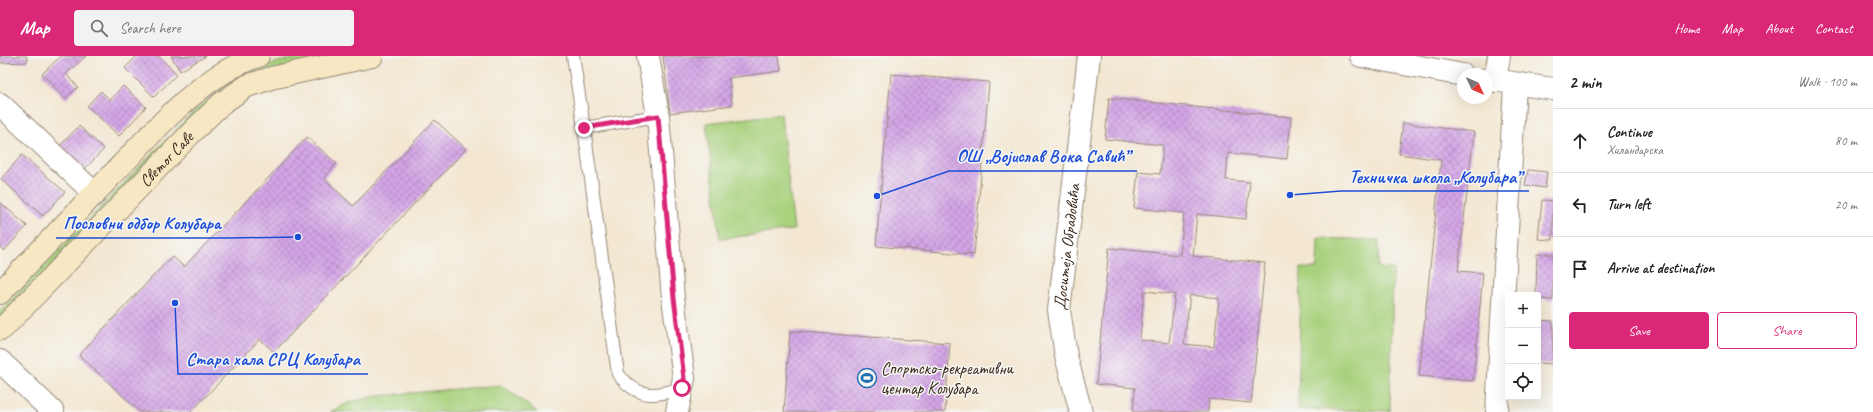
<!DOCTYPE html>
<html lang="en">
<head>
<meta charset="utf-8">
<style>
	body { margin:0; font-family:Caveat,sans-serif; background:#f2f2f2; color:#222 }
	.controls { position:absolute; right:12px; bottom:12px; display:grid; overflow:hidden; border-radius:4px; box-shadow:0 4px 16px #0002 }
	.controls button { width:36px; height:36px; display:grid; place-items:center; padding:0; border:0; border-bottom:1px solid #e0e0e0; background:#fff; color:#222; font:20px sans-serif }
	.compass { position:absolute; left:1457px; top:12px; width:36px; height:36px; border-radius:50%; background:#fff; box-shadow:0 4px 16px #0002; rotate:134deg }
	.stop { position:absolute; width:12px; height:12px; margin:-9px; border:3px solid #db2777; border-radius:50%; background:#fff }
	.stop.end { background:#db2777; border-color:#fff; box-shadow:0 1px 4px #0008 }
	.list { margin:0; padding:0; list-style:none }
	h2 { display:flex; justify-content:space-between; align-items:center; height:52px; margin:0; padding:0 16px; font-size:17px }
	h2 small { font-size:13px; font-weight:400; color:#767676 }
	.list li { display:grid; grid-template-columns:26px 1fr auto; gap:12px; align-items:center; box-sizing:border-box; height:64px; padding:0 16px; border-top:1px solid #e0e0e0 }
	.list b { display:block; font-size:15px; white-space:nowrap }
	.list p { margin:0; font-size:13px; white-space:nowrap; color:#767676 }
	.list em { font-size:13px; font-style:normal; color:#767676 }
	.actions { display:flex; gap:8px; padding:12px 16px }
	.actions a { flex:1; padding:9px 0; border:1px solid #db2777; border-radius:4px; text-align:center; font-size:14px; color:#db2777 }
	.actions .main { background:#db2777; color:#fff }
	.icon { flex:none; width:22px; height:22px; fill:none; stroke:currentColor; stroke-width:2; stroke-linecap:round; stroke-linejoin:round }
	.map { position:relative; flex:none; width:1553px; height:356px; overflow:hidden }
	header { display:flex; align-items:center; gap:24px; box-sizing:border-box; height:56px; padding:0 20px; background:#db2777; color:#fff }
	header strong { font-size:19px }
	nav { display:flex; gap:22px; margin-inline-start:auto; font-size:14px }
	.search { width:280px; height:36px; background:#f2f2f2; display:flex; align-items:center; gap:10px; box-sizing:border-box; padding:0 14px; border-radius:4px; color:#767676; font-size:15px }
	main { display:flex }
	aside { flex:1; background:#fff }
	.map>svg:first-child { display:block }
	.grass { fill:url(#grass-dots); stroke:#727e4e }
	.garden { fill:#a8d17d; stroke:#727e4e }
	.building { fill:url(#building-cross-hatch); fill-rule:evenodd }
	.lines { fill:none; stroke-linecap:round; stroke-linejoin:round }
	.lane-casing { stroke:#978878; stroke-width:14 }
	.street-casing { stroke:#978878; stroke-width:24 }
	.secondary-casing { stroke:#978878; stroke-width:24 }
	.lane { stroke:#fff; stroke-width:12 }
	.street { stroke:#fff; stroke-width:22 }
	.secondary { stroke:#f7e8c3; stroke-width:22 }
	.route { stroke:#db2777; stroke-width:5 }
	.labels { text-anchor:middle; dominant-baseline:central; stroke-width:3; stroke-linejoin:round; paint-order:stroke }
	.street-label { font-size:17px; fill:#3b2a1e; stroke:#f6f6f2 }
	.poi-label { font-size:17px; fill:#3b2a1e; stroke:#f6f6f2; text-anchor:start }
	.leader { fill:none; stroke:#1d4ed8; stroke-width:1.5 }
	.callout-dot { fill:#1d4ed8; stroke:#f6f6f2; stroke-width:1.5 }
	.callout-label { font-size:18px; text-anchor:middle; font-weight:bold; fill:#1d4ed8; stroke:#f6f6f2; stroke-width:3; stroke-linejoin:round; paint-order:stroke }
</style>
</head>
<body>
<header>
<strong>Map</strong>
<div class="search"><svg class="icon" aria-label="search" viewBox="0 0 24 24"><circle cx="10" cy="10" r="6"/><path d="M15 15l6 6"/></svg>Search here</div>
<nav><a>Home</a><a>Map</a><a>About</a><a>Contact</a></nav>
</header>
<main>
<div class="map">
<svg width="1553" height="356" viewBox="0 0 1553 356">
	<defs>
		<pattern id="grass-dots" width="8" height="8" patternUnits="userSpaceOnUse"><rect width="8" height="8" fill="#a8d17d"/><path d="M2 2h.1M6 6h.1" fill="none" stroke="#8aaa66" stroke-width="1.8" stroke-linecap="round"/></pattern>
		<pattern id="building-cross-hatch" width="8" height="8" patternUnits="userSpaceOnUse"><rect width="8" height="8" fill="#d4a6e7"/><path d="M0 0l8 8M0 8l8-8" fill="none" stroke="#ad87bb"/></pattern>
	</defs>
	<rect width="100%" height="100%" fill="#f6f6f2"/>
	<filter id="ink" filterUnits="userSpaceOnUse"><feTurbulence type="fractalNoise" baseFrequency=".025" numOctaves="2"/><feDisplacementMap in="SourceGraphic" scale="8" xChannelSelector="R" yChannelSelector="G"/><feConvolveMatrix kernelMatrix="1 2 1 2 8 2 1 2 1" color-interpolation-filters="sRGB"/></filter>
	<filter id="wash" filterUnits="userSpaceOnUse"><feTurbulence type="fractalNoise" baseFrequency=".012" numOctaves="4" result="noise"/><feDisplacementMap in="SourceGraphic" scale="16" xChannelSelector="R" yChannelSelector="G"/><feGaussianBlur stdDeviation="0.9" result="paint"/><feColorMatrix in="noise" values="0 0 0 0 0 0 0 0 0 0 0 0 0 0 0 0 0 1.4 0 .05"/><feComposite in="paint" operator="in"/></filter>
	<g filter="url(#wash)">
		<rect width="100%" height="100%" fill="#f3e7d2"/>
		<path class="grass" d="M 305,0 L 346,0 L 250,25 L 0,267 L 0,255 L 195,54 C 211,40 227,24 248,16 C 266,8 286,4 305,0 Z"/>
		<path class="garden" d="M 781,58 L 794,174 L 720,183 L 706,67 Z
			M 1318,182 L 1379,184 L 1378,212 L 1393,213 L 1390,355 L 1298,353 L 1301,212 L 1317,212 Z
			M 501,329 L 537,356 L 330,356 L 350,346 L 376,340 Z"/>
		<g id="blocks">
			<path class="building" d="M 0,0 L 27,0 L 27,6 L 0,7 Z
				M 61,0 L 86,0 L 66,18 L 78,31 L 66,43 L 42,18 Z
				M 137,0 L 158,0 L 177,18 L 154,41 L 125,12 Z
				M 171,0 L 206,0 L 180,15 Z
				M 663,0 L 779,0 L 781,15 L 729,22 L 732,49 L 670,57 Z
				M 891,18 L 989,26 L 974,199 L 876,190 Z
				M 123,30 L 146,51 L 119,80 L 87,50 L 101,35 L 110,44 Z
				M 1109,42 L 1291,61 L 1287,103 L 1228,97 L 1226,124 L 1250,126 L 1246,163 L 1197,158 L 1193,200 L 1265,207 L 1251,347 L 1209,343 L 1208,356 L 1133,356 L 1135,332 L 1096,328 L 1109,192 L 1180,199 L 1184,157 L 1134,152 L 1138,116 L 1160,118 L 1163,89 L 1105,83 ZM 1144,235 L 1175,238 L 1169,287 L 1140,284 ZM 1190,239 L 1219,242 L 1214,291 L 1184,288 Z
				M 435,64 L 466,93 L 274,296 L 260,283 L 191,356 L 140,356 L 79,299 L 172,200 L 184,211 L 307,81 L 337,108 L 324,122 L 353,150 Z
				M 1403,67 L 1474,76 L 1458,215 L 1483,217 L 1473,325 L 1419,320 L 1441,104 L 1399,98 Z
				M 79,70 L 104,93 L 78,120 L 53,97 Z
				M 22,99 L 65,136 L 43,160 L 1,123 Z
				M 1528,114 L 1547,116 L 1545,132 L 1525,129 Z
				M 1542,144 L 1553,145 L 1553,184 L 1538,183 Z
				M 0,146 L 27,170 L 4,195 L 0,191 Z
				M 1537,198 L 1553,198 L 1553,244 L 1538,243 L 1538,239 L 1536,239 Z
				M 1538,264 L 1553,265 L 1553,308 L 1538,307 Z
				M 790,275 L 950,287 L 945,356 L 784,356 Z"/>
		</g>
	</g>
	<g filter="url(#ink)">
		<use href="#blocks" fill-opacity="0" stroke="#978878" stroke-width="1"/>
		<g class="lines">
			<g class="lane-casing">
				<path id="lane" d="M 573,0 L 584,72
					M 658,60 L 584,72 L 618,318 C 638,343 654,341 682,332"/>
			</g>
			<g class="street-casing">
				<g id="street">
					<path d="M 648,0 L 658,60 L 673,242 L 684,322 L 677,356"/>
					<path d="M 1361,0 L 1463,19"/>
					<path d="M 1487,23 L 1553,33"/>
					<path d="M 1495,25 L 1499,0"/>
					<path d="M 0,48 L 95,138"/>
					<path d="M 0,305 L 53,356"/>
					<path id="s1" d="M 1081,356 L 1066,300 L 1059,254 L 1089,0"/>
					<path d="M 1497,356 L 1515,29"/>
				</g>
			</g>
			<g class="secondary-casing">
				<g id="secondary">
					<path d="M 0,237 C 37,198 74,159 111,120 C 153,77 199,20 258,0"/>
					<path id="s2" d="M 0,273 L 3,272 L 196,72 L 222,47 L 247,30 L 271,22 L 372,0"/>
				</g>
			</g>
			<use href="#lane" class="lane"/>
			<use href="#street" class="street"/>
			<use href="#secondary" class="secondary"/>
		</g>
	</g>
	<g class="lines" filter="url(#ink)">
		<path class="route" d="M 584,72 L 658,60 L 674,242 L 684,322 L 682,332"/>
	</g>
	<defs>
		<g id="stadium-ring" transform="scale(1)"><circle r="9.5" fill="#f6f6f2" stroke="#1f6fb2" stroke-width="1.5"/><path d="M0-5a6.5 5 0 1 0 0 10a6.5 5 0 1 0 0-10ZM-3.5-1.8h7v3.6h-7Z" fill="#1f6fb2"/></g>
	</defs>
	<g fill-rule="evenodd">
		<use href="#stadium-ring" x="867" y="322"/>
	</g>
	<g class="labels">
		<g class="street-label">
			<text stroke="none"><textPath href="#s2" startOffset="238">Светог Саве</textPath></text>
			<text stroke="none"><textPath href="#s1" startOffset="168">Доситеја Обрадовића</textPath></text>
		</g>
		<g class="poi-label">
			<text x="881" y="312">Спортско-рекреативни<tspan x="881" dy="20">центар Колубара</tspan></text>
		</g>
	</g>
	<path class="leader" d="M877 140L949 115H1137M1290 139L1341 135H1529M298 181L229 182H56M175 247L178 318H368"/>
	<g class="callout-dot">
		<circle cx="877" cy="140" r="4"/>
		<circle cx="1290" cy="139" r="4"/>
		<circle cx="298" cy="181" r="4"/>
		<circle cx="175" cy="247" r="4"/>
	</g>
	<g class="callout-label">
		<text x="1043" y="106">ОШ „Војислав Вока Савић”</text>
		<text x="1435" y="127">Техничка школа „Колубара”</text>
		<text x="142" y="173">Пословни одбор Колубара</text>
		<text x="273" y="309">Стара хала СРЦ Колубара</text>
	</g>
</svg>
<div class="controls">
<button>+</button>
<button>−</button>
<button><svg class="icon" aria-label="locate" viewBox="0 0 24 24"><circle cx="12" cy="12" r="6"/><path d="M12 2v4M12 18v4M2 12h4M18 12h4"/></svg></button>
</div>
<svg class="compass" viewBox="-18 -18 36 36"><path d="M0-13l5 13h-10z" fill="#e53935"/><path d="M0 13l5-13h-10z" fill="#767676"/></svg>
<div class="stop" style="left:682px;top:332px"></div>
<div class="stop end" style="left:584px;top:72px"></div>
</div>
<aside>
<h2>2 min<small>Walk · 100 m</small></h2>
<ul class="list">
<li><svg class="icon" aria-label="ahead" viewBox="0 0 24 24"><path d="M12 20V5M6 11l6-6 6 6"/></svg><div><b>Continue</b><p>Хиландарска</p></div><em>80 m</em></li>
<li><svg class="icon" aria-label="left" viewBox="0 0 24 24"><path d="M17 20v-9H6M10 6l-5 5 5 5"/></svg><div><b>Turn left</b></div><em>20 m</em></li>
<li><svg class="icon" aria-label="arrive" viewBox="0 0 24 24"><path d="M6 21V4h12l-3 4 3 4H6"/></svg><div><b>Arrive at destination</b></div></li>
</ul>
<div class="actions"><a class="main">Save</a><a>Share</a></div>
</aside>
</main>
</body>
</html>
